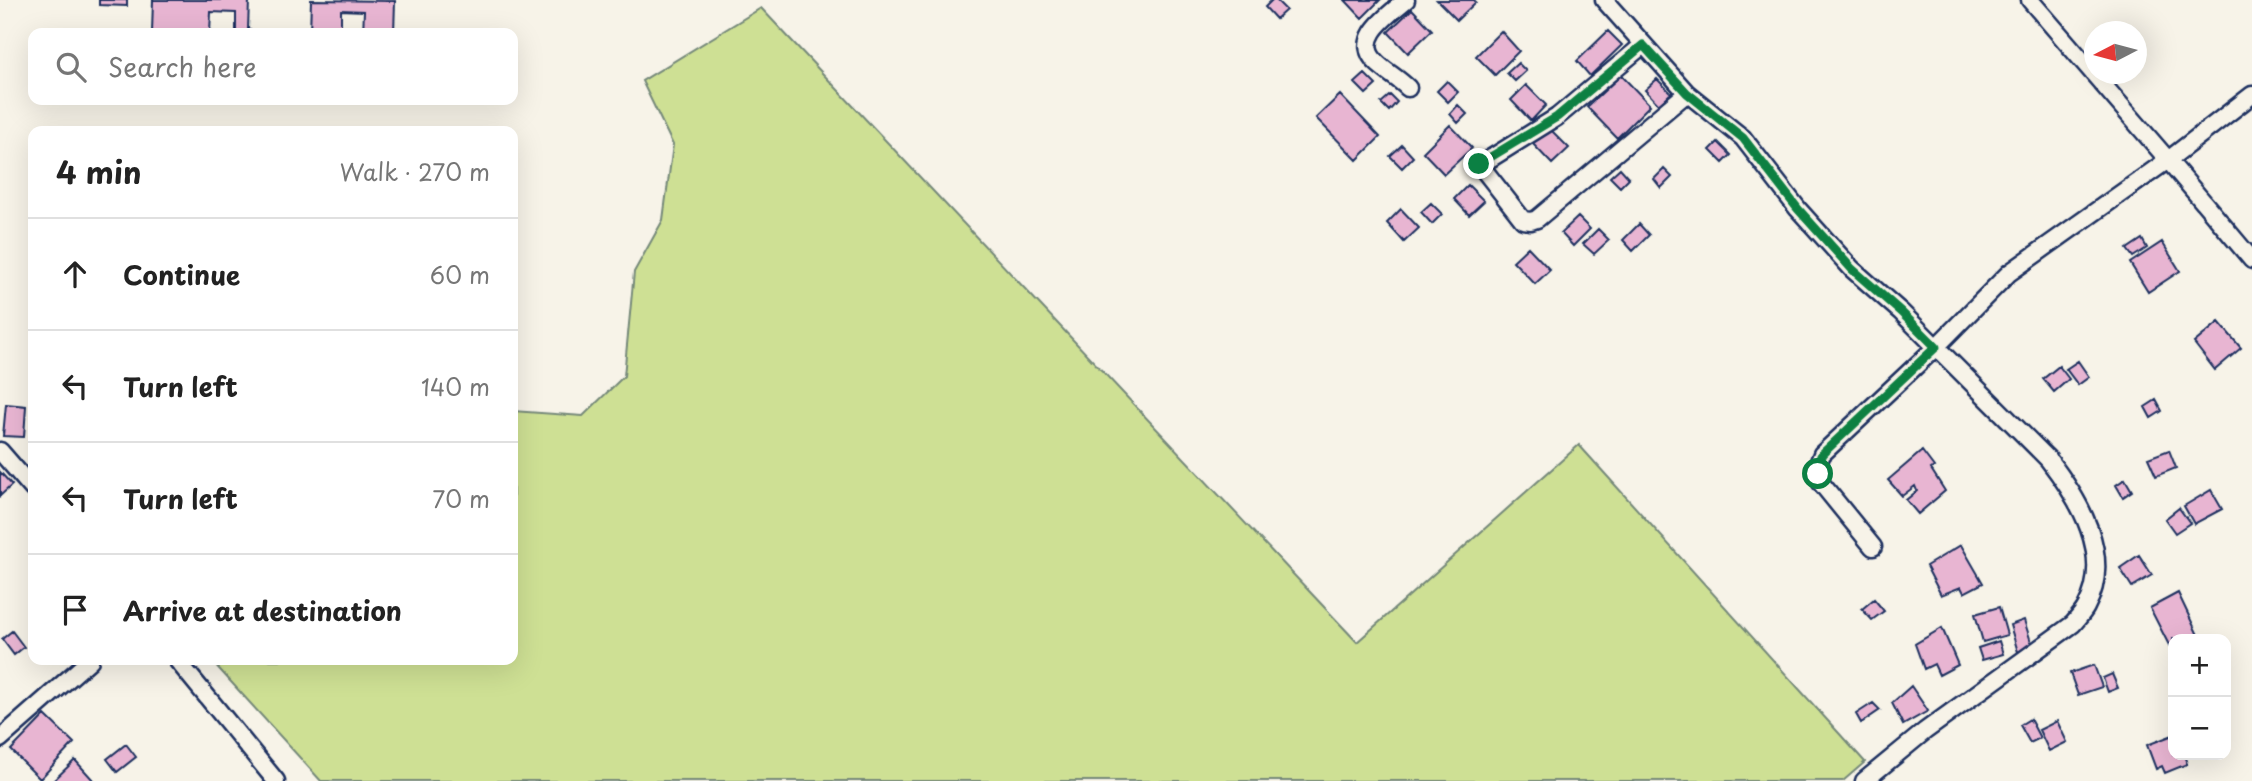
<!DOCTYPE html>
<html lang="en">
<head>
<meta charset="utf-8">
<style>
	body { margin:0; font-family:"Playpen Sans",sans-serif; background:#f2f2f2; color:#222 }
	.controls { position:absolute; right:21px; bottom:21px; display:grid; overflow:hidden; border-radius:14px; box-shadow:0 7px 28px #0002 }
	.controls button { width:63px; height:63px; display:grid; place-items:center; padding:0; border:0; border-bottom:2px solid #e0e0e0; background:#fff; color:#222; font:35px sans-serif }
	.compass { position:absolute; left:2084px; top:21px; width:63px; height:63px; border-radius:50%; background:#fff; box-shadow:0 7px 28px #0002; rotate:264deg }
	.stop { position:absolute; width:21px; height:21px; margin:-16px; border:5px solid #0b8043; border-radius:50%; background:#fff }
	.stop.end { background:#0b8043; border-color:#fff; box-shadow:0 2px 7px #0008 }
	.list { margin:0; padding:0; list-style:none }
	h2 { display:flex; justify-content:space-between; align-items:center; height:91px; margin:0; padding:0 28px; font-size:30px }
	h2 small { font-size:23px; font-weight:400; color:#767676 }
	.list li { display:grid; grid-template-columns:46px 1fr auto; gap:21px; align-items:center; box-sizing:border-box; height:112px; padding:0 28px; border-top:2px solid #e0e0e0 }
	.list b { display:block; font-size:26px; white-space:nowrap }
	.list em { font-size:23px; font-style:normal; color:#767676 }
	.icon { flex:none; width:38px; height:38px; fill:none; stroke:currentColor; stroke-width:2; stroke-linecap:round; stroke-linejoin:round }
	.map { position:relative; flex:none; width:2252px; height:781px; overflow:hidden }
	.search { position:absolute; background:#fff; box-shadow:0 7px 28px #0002; left:28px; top:28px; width:490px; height:77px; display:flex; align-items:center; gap:18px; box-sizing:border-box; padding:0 24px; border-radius:14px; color:#767676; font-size:26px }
	.panel { position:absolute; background:#fff; box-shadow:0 7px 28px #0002; left:28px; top:126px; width:490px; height:539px; border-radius:14px }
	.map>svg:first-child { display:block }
	.green { fill:#cee094; stroke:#748879; stroke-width:2 }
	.building { fill:#e8b5d2; stroke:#1b2f5e; stroke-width:2 }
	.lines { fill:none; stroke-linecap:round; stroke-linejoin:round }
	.minor-casing { stroke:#1b2f5e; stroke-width:21 }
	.minor { stroke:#f7f3e8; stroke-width:16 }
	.route { stroke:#0b8043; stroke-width:9 }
</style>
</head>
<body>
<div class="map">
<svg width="2252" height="781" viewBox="0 0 2252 781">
	<rect width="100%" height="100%" fill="#f7f3e8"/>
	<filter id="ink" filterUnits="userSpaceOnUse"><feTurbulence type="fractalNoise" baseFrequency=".0143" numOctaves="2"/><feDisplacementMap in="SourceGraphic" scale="14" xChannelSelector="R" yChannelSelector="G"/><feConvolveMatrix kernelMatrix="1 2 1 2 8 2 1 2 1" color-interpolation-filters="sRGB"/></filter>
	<g filter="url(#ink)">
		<path class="green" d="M 761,8 L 1357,642 L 1579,445 L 1865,762 L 1843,781 L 321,781 L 211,660 L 513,660 L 513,411 L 583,416 L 624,376 L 634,272 L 663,220 L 673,145 L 642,81 Z"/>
		<path class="building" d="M 99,0 L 127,0 L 127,6 L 99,5 Z
			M 153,0 L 249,0 L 248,30 L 263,30 L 263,33 L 236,33 L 236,13 L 211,12 L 210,33 L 152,33 Z
			M 311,0 L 395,1 L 394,33 L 363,33 L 364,11 L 341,10 L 341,33 L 310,33 Z
			M 1272,0 L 1276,0 L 1286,10 L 1276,19 L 1265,7 Z
			M 1345,0 L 1380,0 L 1362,18 Z
			M 1437,0 L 1474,0 L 1476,2 L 1457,20 Z
			M 1412,9 L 1432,30 L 1408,53 L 1388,32 Z
			M 1501,31 L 1519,51 L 1495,75 L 1476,56 Z
			M 1608,31 L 1622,45 L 1590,76 L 1577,61 Z
			M 1518,63 L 1526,71 L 1515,81 L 1507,73 Z
			M 1365,74 L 1376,85 L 1366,94 L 1355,83 Z
			M 1621,75 L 1650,105 L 1617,138 L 1587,107 Z
			M 1657,79 L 1671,93 L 1659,105 L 1645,90 Z
			M 1447,81 L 1458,92 L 1448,102 L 1437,91 Z
			M 1526,85 L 1546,105 L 1531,121 L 1511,100 Z
			M 1340,95 L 1380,137 L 1357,160 L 1316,118 Z
			M 1390,95 L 1397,102 L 1389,111 L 1381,103 Z
			M 1458,105 L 1467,114 L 1458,123 L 1450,114 Z
			M 1450,125 L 1472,148 L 1444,174 L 1423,152 Z
			M 1548,127 L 1569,148 L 1552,164 L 1532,143 Z
			M 1718,142 L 1731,155 L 1723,163 L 1710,150 Z
			M 1402,145 L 1413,157 L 1402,168 L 1390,156 Z
			M 1620,168 L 1629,178 L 1620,187 L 1610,177 Z
			M 1664,169 L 1672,177 L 1661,188 L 1654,179 Z
			M 1468,185 L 1484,201 L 1469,215 L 1454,199 Z
			M 1431,203 L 1442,214 L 1432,224 L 1421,212 Z
			M 1401,209 L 1419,228 L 1404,242 L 1387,223 Z
			M 1578,217 L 1590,229 L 1573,246 L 1561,233 Z
			M 1639,224 L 1649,235 L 1633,251 L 1623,240 Z
			M 1598,229 L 1609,240 L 1594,254 L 1583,244 Z
			M 2142,239 L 2147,248 L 2133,257 L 2127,249 Z
			M 2162,242 L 2180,271 L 2148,292 L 2130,263 Z
			M 1528,247 L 1550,270 L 1535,284 L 1513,261 Z
			M 2219,322 L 2241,348 L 2215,370 L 2194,343 Z
			M 2078,361 L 2089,377 L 2078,385 L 2066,369 Z
			M 2059,366 L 2069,379 L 2054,392 L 2043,379 Z
			M 2156,400 L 2162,411 L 2151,418 L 2145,407 Z
			M 6,404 L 26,406 L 24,437 L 3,436 Z
			M 2169,450 L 2176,468 L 2156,476 L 2148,458 Z
			M 1922,451 L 1934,467 L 1931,469 L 1945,491 L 1918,514 L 1906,500 L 1917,491 L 1915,486 L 1902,496 L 1888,480 Z
			M 0,472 L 12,485 L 0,496 Z
			M 2125,479 L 2132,491 L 2123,497 L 2116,485 Z
			M 2211,490 L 2222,509 L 2194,524 L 2184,506 Z
			M 2179,508 L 2190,523 L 2175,533 L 2165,519 Z
			M 1961,545 L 1983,583 L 1964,593 L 1961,587 L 1941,595 L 1926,566 Z
			M 2139,555 L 2152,575 L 2132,587 L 2120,568 Z
			M 2178,593 L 2198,635 L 2189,639 L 2173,639 L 2173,647 L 2171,649 L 2150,608 Z
			M 1874,599 L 1884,611 L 1872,620 L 1862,609 Z
			M 1999,607 L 2007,635 L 1983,642 L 1975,614 Z
			M 2024,620 L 2033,648 L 2018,652 L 2010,625 Z
			M 1942,628 L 1958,665 L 1939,675 L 1934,664 L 1924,669 L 1915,644 Z
			M 12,631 L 24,647 L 14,655 L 2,639 Z
			M 1999,641 L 2003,654 L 1982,660 L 1978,648 Z
			M 2094,665 L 2102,687 L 2078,695 L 2070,673 Z
			M 2112,674 L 2118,688 L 2108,692 L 2103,678 Z
			M 1911,686 L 1928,711 L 1903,725 L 1892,703 Z
			M 1873,703 L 1880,710 L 1861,723 L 1856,714 Z
			M 45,715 L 74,743 L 40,779 L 11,750 Z
			M 2030,719 L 2040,738 L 2030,743 L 2020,725 Z
			M 2057,721 L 2067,742 L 2049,751 L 2039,730 Z
			M 2173,735 L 2173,755 L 2184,755 L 2187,764 L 2165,773 L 2162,766 L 2156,769 L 2147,745 Z
			M 126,744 L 136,757 L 117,772 L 107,759 Z
			M 75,760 L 94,781 L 53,781 Z"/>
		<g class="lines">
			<g class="minor-casing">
				<path id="minor" d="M 1406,0 C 1387,16 1351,40 1378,64 C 1388,73 1399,79 1408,88
					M 1604,0 L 1687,93 L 1743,138 L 1798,209 L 1852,269 L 1901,312 L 2048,459 C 2079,499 2114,556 2086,607 C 2083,613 2077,619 2073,624 L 1925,731 L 1864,781
					M 2030,0 L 2168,160 L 2252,260
					M 1643,45 L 1557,117 L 1480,165 L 1523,220 L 1531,221 L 1537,219 L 1687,93
					M 0,451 L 33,489
					M 1873,547 L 1821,483 L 1817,467 L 1822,454 L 1936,347 L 2009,273 L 2168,160 L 2252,95
					M 177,660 L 276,781
					M 0,739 L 90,660"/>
			</g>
			<use href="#minor" class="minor"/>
		</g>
	</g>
	<g class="lines" filter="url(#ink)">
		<path class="route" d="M 1479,164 L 1557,117 L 1643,45 L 1687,93 L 1743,138 L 1798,209 L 1852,269 L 1901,312 L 1936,347 L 1822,454 L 1816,467 L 1818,474"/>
	</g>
</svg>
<div class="controls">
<button>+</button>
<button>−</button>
</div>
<svg class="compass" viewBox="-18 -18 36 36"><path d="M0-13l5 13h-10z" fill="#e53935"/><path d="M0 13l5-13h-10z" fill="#767676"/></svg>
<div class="stop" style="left:1818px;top:474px"></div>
<div class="stop end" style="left:1479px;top:164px"></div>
<div class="search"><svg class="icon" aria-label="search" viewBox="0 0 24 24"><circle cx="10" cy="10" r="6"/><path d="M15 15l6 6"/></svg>Search here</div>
<section class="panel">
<h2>4 min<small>Walk · 270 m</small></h2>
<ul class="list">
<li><svg class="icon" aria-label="ahead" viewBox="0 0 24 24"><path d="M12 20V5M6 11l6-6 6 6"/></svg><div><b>Continue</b></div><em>60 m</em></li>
<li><svg class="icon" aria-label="left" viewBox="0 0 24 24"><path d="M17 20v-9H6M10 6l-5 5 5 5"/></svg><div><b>Turn left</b></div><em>140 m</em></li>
<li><svg class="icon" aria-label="left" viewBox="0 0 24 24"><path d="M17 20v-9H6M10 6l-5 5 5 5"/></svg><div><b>Turn left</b></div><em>70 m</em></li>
<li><svg class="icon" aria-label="arrive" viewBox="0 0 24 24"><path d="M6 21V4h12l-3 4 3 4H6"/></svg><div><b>Arrive at destination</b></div></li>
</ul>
</section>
</div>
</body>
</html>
